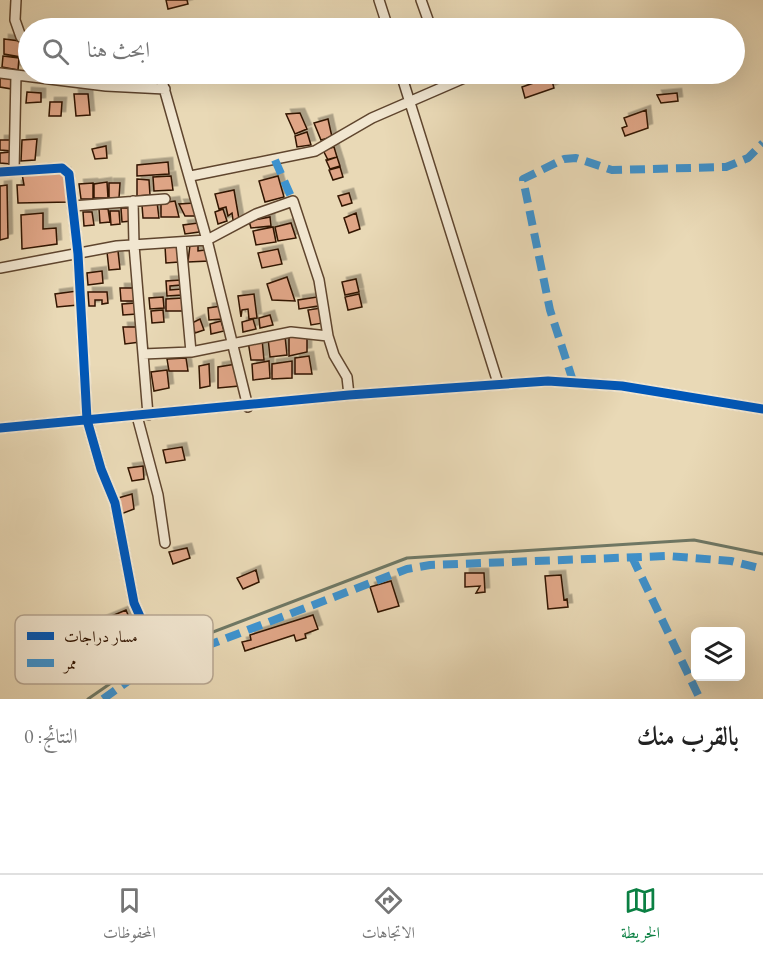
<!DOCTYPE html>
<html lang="ar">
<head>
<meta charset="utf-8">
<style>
	body { margin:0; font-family:"EB Garamond",Amiri,serif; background:#f2f2f2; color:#222; direction:rtl }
	.controls { position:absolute; right:18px; bottom:18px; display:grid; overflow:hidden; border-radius:9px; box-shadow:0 6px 24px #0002 }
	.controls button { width:54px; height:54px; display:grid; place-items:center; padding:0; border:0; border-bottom:2px solid #e0e0e0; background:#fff; color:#222; font:30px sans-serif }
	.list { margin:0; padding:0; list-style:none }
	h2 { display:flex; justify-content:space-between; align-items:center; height:78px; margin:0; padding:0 24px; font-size:26px }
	h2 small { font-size:20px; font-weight:400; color:#767676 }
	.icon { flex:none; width:33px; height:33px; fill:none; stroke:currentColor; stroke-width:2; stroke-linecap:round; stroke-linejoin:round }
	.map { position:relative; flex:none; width:763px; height:699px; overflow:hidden; direction:ltr }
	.search { position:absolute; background:#fff; box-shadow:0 6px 24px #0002; left:18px; right:18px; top:18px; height:66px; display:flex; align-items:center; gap:15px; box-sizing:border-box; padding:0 21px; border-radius:33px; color:#767676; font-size:22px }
	.sheet { height:174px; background:#fff }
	nav { display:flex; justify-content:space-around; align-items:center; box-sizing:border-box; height:84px; border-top:2px solid #e0e0e0; background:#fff; font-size:16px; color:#767676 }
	nav a { display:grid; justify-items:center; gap:3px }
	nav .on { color:#0b8043 }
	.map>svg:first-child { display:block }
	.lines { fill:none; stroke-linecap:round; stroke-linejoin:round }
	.stream { stroke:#6f7865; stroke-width:3 }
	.building { fill:#dfa586; stroke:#311400; stroke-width:1.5; filter:url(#shadow) }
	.minor-casing { stroke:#5f452e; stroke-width:12 }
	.minor { stroke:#f1e6d0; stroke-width:9 }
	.quiet { stroke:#3d93d0; stroke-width:8; stroke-dasharray:15 8; stroke-linecap:butt }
	.cycleway-casing { stroke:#f1e6d0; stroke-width:13 }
	.cycleway { stroke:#0057b8; stroke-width:9 }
	.key { fill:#f1e6d0; stroke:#b7a792; stroke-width:1.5 }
	.key-label { font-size:16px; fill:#311400 }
</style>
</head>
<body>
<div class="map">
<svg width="763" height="699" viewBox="0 0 763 699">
	<defs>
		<filter id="shadow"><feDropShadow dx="4.5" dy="-4.5" stdDeviation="0" flood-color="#0004"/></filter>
	</defs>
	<rect width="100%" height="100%" fill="#e9d9b6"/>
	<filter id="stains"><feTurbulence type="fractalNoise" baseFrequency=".00333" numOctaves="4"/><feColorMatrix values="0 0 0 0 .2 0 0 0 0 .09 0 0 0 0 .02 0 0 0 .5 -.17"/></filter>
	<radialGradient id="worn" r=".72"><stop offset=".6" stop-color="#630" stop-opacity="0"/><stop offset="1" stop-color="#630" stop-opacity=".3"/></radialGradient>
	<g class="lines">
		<path class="stream" d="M 88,699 L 127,672 L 171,648 L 407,558 L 694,540 L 763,554"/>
	</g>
	<path class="building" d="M 166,0 L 187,0 L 188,4 L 168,9 Z
		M 4,39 L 20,41 L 21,57 L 4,54 Z
		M 3,56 L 19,58 L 18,70 L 2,67 Z
		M 0,76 L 12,77 L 12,89 L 0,87 Z
		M 551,77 L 554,88 L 525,98 L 522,87 Z
		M 27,92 L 41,93 L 41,102 L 26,103 Z
		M 677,93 L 678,101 L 661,103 L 657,95 Z
		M 74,94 L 88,94 L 90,115 L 76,116 Z
		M 50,102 L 62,102 L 61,116 L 49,116 Z
		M 646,110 L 648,128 L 625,136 L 622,128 L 627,126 L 624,118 Z
		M 300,113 L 307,129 L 295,134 L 286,114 Z
		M 328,119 L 332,137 L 321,140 L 314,123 Z
		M 307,132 L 311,145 L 297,147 L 295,136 Z
		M 37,139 L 35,160 L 21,161 L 22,140 Z
		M 0,140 L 12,140 L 13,151 L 0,150 Z
		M 106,146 L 107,158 L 95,159 L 92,149 Z
		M 334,147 L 337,157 L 328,160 L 323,150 Z
		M 11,152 L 11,164 L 0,163 L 0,153 Z
		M 337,157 L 340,166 L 330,169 L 326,160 Z
		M 168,162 L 169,174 L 137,176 L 137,165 Z
		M 340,167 L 343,177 L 333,180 L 329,170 Z
		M 66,172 L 70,202 L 18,203 L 17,185 L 24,185 L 22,174 Z
		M 171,176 L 173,190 L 154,191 L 153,177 Z
		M 278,176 L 284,197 L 265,202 L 259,181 Z
		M 137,179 L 149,180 L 150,195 L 137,196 Z
		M 107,182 L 108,198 L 94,198 L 94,184 Z
		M 93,183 L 93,199 L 81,199 L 79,184 Z
		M 109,183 L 120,183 L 119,198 L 109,198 Z
		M 7,185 L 8,238 L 0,240 L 0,186 Z
		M 234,190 L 239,219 L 233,220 L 232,213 L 228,216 L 226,207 L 219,209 L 215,194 Z
		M 349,193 L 352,203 L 342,206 L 338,196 Z
		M 175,201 L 179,217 L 161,217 L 161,203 Z
		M 157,202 L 159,218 L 143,218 L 142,205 Z
		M 194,203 L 197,216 L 185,216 L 179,204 Z
		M 121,208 L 130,208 L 131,221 L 122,222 Z
		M 99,209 L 108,209 L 110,222 L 100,223 Z
		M 223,209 L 227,221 L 218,224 L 215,212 Z
		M 110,211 L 119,211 L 120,224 L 111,225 Z
		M 83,212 L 92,212 L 94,225 L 84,226 Z
		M 43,213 L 43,229 L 56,228 L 57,244 L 22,249 L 21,215 Z
		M 356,213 L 360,229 L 349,233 L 344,218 Z
		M 270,217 L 271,226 L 251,228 L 249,221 Z
		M 198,223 L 199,232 L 185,234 L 183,225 Z
		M 291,223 L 296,238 L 278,241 L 275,227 Z
		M 273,227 L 276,242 L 256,245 L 253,231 Z
		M 198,244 L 198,251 L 205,250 L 209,261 L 188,262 L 190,245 Z
		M 165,246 L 178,246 L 179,262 L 166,263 Z
		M 278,249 L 282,264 L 262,268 L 258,253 Z
		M 118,251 L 120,269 L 109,270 L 107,252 Z
		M 102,271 L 103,283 L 88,285 L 87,273 Z
		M 287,277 L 295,301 L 272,300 L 267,284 Z
		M 356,279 L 359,292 L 345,295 L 342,282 Z
		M 181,280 L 181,285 L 170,286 L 170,290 L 182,289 L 182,295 L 167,296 L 166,281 Z
		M 120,288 L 134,288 L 135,301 L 121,301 Z
		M 77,291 L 78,305 L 57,307 L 55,294 Z
		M 88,292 L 107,292 L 108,303 L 102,304 L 102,300 L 95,300 L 95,306 L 89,306 Z
		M 254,294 L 257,318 L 249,319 L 248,309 L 242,310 L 241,317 L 238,296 Z
		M 359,294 L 362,307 L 348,310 L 345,297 Z
		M 163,297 L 164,308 L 150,309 L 149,298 Z
		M 317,297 L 318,306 L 299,309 L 298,300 Z
		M 183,298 L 183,311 L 166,311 L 166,299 Z
		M 136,303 L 137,314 L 123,315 L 122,304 Z
		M 221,306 L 222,319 L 209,320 L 208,308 Z
		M 321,308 L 323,323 L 311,325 L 308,310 Z
		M 163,310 L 164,322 L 152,323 L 151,311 Z
		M 270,315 L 273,325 L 260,328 L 259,318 Z
		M 200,319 L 204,330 L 195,333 L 192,323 Z
		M 253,319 L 256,329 L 243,332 L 242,322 Z
		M 221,321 L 224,331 L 211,334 L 210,324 Z
		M 123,327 L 141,327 L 140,342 L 125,344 Z
		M 307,333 L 307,352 L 289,356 L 289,335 Z
		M 285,336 L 287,355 L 270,357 L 268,338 Z
		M 262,339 L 264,360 L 251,360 L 248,341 Z
		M 309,356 L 312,374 L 295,374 L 295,358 Z
		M 186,358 L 188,371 L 169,371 L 167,359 Z
		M 269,361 L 270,378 L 253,380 L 252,364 Z
		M 292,361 L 292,378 L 272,379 L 272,364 Z
		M 209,364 L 210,386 L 200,388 L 199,366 Z
		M 236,364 L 239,386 L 218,388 L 218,367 Z
		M 167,370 L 169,388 L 154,391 L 151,372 Z
		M 182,447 L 185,460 L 166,463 L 163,450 Z
		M 143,466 L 144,479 L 132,481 L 128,468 Z
		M 132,494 L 134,509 L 121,514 L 118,498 Z
		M 187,548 L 190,558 L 173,564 L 169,552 Z
		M 256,570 L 259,582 L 243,589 L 237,578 Z
		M 465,573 L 484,573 L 485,592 L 476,593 L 480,586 L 465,587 Z
		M 561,575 L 564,600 L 567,599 L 568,607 L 548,609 L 545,576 Z
		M 391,581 L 399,606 L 378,612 L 370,587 Z
		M 126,610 L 135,632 L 121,639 L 119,629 L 96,641 L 90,625 Z
		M 313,615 L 318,629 L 305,634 L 306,638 L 296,641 L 294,635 L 245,651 L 242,642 L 251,640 L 250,635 Z"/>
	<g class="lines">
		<g class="minor-casing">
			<path id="minor" d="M 16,0 L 15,20 L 21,37 L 28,38
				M 379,0 L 388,28
				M 421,0 L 431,28
				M 0,73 L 106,86 L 165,89
				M 160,74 L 207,240 L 256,214 L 293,201 L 319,280 L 328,336 L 334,355 L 347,377 L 349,395
				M 401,74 L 498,383
				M 14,171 L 16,75
				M 0,172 L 62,168 L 69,174 L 78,254 L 87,420 L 101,469 L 115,503 L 134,603 L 146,630
				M 191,176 L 315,151 L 372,118 L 471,75
				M 133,201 L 134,245 L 148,415
				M 73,206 L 165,199
				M 181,242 L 191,352
				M 0,268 L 117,246 L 207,240 L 248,407
				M 143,354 L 191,352 L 291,332 L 328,336
				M 137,416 L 158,495 L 165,543
				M 0,428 L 349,395 L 548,381 L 622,386 L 763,409"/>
		</g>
		<use href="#minor" class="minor"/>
		<path class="quiet" d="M 275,160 L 293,201
			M 573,381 L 550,310 L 523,179 L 564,159 L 576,158 L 612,170 L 726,167 L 748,158 L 763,143
			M 632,557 L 700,699
			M 103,699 L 131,679 L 167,661 L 407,569 L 430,565 L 668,556 L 731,561 L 763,569"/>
		<g class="cycleway-casing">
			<path id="cycleway" d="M 0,172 L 62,168 L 69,174 L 78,254 L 87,420 L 101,469 L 115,503 L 134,603 L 146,630
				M 0,428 L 349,395 L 548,381 L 622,386 L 763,409"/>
		</g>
		<use href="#cycleway" class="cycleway"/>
	</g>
	<rect x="15" y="615" width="198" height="69" rx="9" class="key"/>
	<rect x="27" y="632" width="27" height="8" fill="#0057b8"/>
	<rect x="27" y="659" width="27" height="8" fill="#3d93d0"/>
	<g class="key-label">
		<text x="64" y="642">مسار دراجات</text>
		<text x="64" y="669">ممر</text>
	</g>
	<rect width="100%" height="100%" filter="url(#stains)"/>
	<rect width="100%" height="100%" fill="url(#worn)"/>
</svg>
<div class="controls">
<button><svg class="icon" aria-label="layers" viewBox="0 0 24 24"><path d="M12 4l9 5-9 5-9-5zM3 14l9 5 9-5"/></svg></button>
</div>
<div class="search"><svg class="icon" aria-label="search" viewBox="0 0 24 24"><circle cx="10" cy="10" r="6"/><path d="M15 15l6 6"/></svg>ابحث هنا</div>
</div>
<section class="sheet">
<h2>بالقرب منك<small>النتائج: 0</small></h2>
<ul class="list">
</ul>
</section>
<nav>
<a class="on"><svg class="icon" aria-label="map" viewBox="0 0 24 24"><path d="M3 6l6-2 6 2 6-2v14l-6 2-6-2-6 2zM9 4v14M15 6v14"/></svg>الخريطة</a>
<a><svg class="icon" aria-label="directions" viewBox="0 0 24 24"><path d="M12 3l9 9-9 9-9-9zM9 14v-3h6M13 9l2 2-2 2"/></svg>الاتجاهات</a>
<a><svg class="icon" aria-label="saved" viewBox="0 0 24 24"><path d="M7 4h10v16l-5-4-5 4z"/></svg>المحفوظات</a>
</nav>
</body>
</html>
